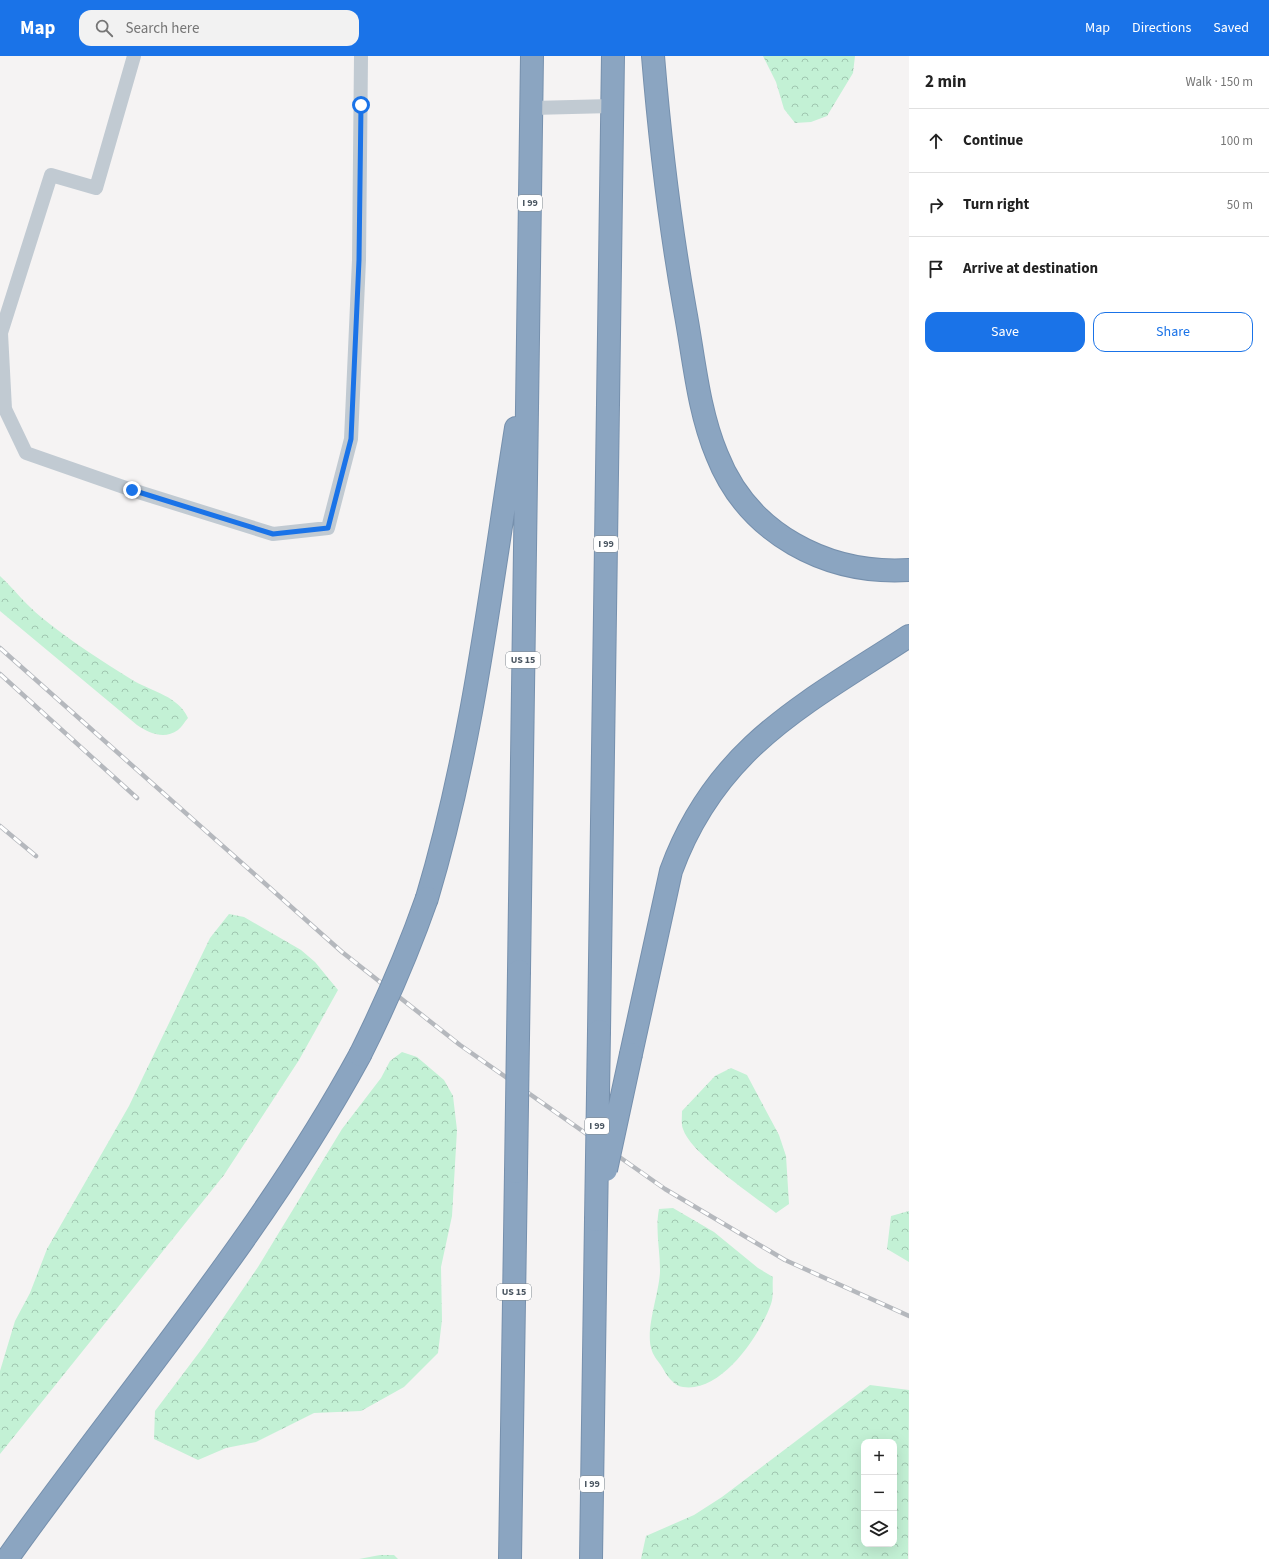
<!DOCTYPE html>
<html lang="en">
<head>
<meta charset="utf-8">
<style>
	body { margin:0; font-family:"Source Sans 3",sans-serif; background:#f2f2f2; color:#222 }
	.controls { position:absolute; right:12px; bottom:12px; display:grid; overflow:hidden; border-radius:8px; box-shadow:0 4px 16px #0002 }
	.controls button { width:36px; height:36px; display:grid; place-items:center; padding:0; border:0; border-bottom:1px solid #e0e0e0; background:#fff; color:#222; font:20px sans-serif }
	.stop { position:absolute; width:12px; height:12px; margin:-9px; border:3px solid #1a73e8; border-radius:50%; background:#fff }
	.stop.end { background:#1a73e8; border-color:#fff; box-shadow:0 1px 4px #0008 }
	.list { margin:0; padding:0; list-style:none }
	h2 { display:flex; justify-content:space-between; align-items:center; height:52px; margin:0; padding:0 16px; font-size:17px }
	h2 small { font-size:13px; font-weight:400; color:#767676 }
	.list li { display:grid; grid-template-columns:26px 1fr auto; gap:12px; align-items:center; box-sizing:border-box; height:64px; padding:0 16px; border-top:1px solid #e0e0e0 }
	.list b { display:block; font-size:15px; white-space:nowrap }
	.list em { font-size:13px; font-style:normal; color:#767676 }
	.actions { display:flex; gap:8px; padding:12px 16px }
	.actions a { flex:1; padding:9px 0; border:1px solid #1a73e8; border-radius:12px; text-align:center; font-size:14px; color:#1a73e8 }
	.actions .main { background:#1a73e8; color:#fff }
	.icon { flex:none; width:22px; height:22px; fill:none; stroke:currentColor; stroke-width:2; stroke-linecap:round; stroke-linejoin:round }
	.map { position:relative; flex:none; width:909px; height:1503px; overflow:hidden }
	header { display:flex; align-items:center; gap:24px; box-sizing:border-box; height:56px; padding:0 20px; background:#1a73e8; color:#fff }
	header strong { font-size:19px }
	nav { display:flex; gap:22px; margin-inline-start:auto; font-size:14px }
	.search { width:280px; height:36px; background:#f2f2f2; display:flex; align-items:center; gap:10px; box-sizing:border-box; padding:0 14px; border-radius:12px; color:#767676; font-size:15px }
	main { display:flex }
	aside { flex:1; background:#fff }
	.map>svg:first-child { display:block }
	.forest { fill:url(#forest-crowns); fill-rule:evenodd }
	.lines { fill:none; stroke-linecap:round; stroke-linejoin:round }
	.motorway-casing { stroke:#7690ad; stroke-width:24 }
	.service { stroke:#c1cad2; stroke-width:14 }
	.motorway { stroke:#8ba5c1; stroke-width:22 }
	.rail-casing { stroke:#b5b8bd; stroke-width:4.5 }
	.rail { stroke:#fff; stroke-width:3; stroke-dasharray:9; stroke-linecap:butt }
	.motorway-bridge-casing { stroke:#7690ad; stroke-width:24; stroke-linecap:butt }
	.motorway-bridge { stroke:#8ba5c1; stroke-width:22 }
	.route { stroke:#1a73e8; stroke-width:5 }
	.labels { text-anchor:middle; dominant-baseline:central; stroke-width:4; stroke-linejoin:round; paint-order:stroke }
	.shield { fill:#fff; stroke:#808990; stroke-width:1 }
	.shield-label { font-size:10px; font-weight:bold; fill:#4a5661 }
</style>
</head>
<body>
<header>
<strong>Map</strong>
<div class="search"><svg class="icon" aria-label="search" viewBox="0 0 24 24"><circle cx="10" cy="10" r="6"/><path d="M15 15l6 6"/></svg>Search here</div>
<nav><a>Map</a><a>Directions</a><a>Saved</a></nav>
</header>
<main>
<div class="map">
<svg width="909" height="1503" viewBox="0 0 909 1503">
	<defs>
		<pattern id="forest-crowns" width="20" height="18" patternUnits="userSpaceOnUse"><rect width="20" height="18" fill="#c3f1d5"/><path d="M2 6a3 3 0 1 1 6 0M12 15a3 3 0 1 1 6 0" fill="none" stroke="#a0c6b0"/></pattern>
	</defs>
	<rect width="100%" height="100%" fill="#f5f3f3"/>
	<path class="forest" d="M 763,0 L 855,0 L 853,17 L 827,60 L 811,66 L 795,67 L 784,53 L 776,26 Z
		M 0,520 C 14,533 26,549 41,561 C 70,585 102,605 134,625 C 153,636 178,640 188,662 C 185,665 182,671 178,674 C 164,684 149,677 137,669 L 0,555 Z
		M 229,858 L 244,861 L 301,894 L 315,906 L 338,934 L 299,1004 L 224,1119 L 0,1398 L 0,1315 L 15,1265 L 30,1237 L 47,1193 L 129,1050 L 210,882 Z
		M 402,996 L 417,1001 L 444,1024 L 453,1040 L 457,1074 L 452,1160 L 441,1211 L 442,1264 L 438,1297 L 404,1331 L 361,1355 L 314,1357 L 256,1386 L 226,1392 L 198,1404 L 154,1383 L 155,1355 L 204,1290 L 258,1211 L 342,1073 L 381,1022 L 390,1005 Z
		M 731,1012 L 747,1019 L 779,1079 L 786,1100 L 789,1148 L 776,1157 C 754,1140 691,1098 683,1073 C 681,1068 682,1061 682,1055 L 715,1020 Z
		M 673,1152 L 714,1176 L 758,1212 L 773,1221 C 772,1229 774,1240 771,1248 C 760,1279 722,1337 683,1331 C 673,1330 666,1318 662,1311 C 659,1306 654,1301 652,1295 C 644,1275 660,1236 660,1214 C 660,1193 655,1174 659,1153 Z
		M 909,1155 L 909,1206 L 887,1193 L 891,1160 Z
		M 870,1329 L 909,1334 L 908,1503 L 641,1503 L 646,1480 L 694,1459 L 722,1441 ZM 864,1386 L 894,1386 L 894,1488 L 864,1488 Z
		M 380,1499 L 394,1499 L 398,1503 L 359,1503 Z"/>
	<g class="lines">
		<g class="motorway-casing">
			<path id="motorway" d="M 653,0 C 660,85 670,170 685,254 C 694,302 698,354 717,399 C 748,478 827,519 909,514
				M 427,842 C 473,689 491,529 516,372
				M 519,915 L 532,0
				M 599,975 L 613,0
				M 631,998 L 671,815 C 716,691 805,648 909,580
				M 7,1503 C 126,1336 262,1179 360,999
				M 510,1503 L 516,1116
				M 591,1503 L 596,1164"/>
		</g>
		<path class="service" d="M 134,0 L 96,132 L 51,119 L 1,277 L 5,353 L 26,397 L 132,434 L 273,478 L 328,472 L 351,383 L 359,204 L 361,0
			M 532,52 L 612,50"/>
		<use href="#motorway" class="motorway"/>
		<g class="rail-casing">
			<path id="rail" d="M 0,592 L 342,896 L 460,989 L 665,1133 L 785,1204 L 909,1260
				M 0,618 L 137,742
				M 0,770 L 36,800"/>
		</g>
		<use href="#rail" class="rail"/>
		<g class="motorway-bridge-casing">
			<path id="motorway-bridge" d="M 360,999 C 386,947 408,896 427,842
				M 606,1114 L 631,998
				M 516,1116 L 519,915
				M 596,1164 L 599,975"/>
		</g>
		<use href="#motorway-bridge" class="motorway-bridge"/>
	</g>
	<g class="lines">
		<path class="route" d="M 132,434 L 273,478 L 328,472 L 351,383 L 359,204 L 361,49"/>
	</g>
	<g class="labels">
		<g class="shield">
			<rect x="518" y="139" width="24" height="16" rx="3"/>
			<rect x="594" y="480" width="24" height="16" rx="3"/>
			<rect x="506" y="596" width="34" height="16" rx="3"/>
			<rect x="585" y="1062" width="24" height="16" rx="3"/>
			<rect x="497" y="1228" width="34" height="16" rx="3"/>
			<rect x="580" y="1420" width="24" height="16" rx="3"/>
		</g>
		<g class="shield-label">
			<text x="530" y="147">I 99</text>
			<text x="606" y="488">I 99</text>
			<text x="523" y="604">US 15</text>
			<text x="597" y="1070">I 99</text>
			<text x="514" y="1236">US 15</text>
			<text x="592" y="1428">I 99</text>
		</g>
	</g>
</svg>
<div class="controls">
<button>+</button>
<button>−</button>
<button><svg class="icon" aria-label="layers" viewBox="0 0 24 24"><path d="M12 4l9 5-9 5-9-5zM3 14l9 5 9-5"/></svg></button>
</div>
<div class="stop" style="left:361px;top:49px"></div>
<div class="stop end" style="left:132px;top:434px"></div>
</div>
<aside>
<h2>2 min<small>Walk · 150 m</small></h2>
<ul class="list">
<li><svg class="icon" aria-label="ahead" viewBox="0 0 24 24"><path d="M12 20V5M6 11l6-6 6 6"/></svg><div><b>Continue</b></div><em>100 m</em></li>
<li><svg class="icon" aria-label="right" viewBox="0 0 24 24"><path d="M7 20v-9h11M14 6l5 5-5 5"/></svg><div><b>Turn right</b></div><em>50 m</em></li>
<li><svg class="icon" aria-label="arrive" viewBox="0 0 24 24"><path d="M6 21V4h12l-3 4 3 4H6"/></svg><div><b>Arrive at destination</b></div></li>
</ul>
<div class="actions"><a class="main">Save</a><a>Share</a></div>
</aside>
</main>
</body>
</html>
